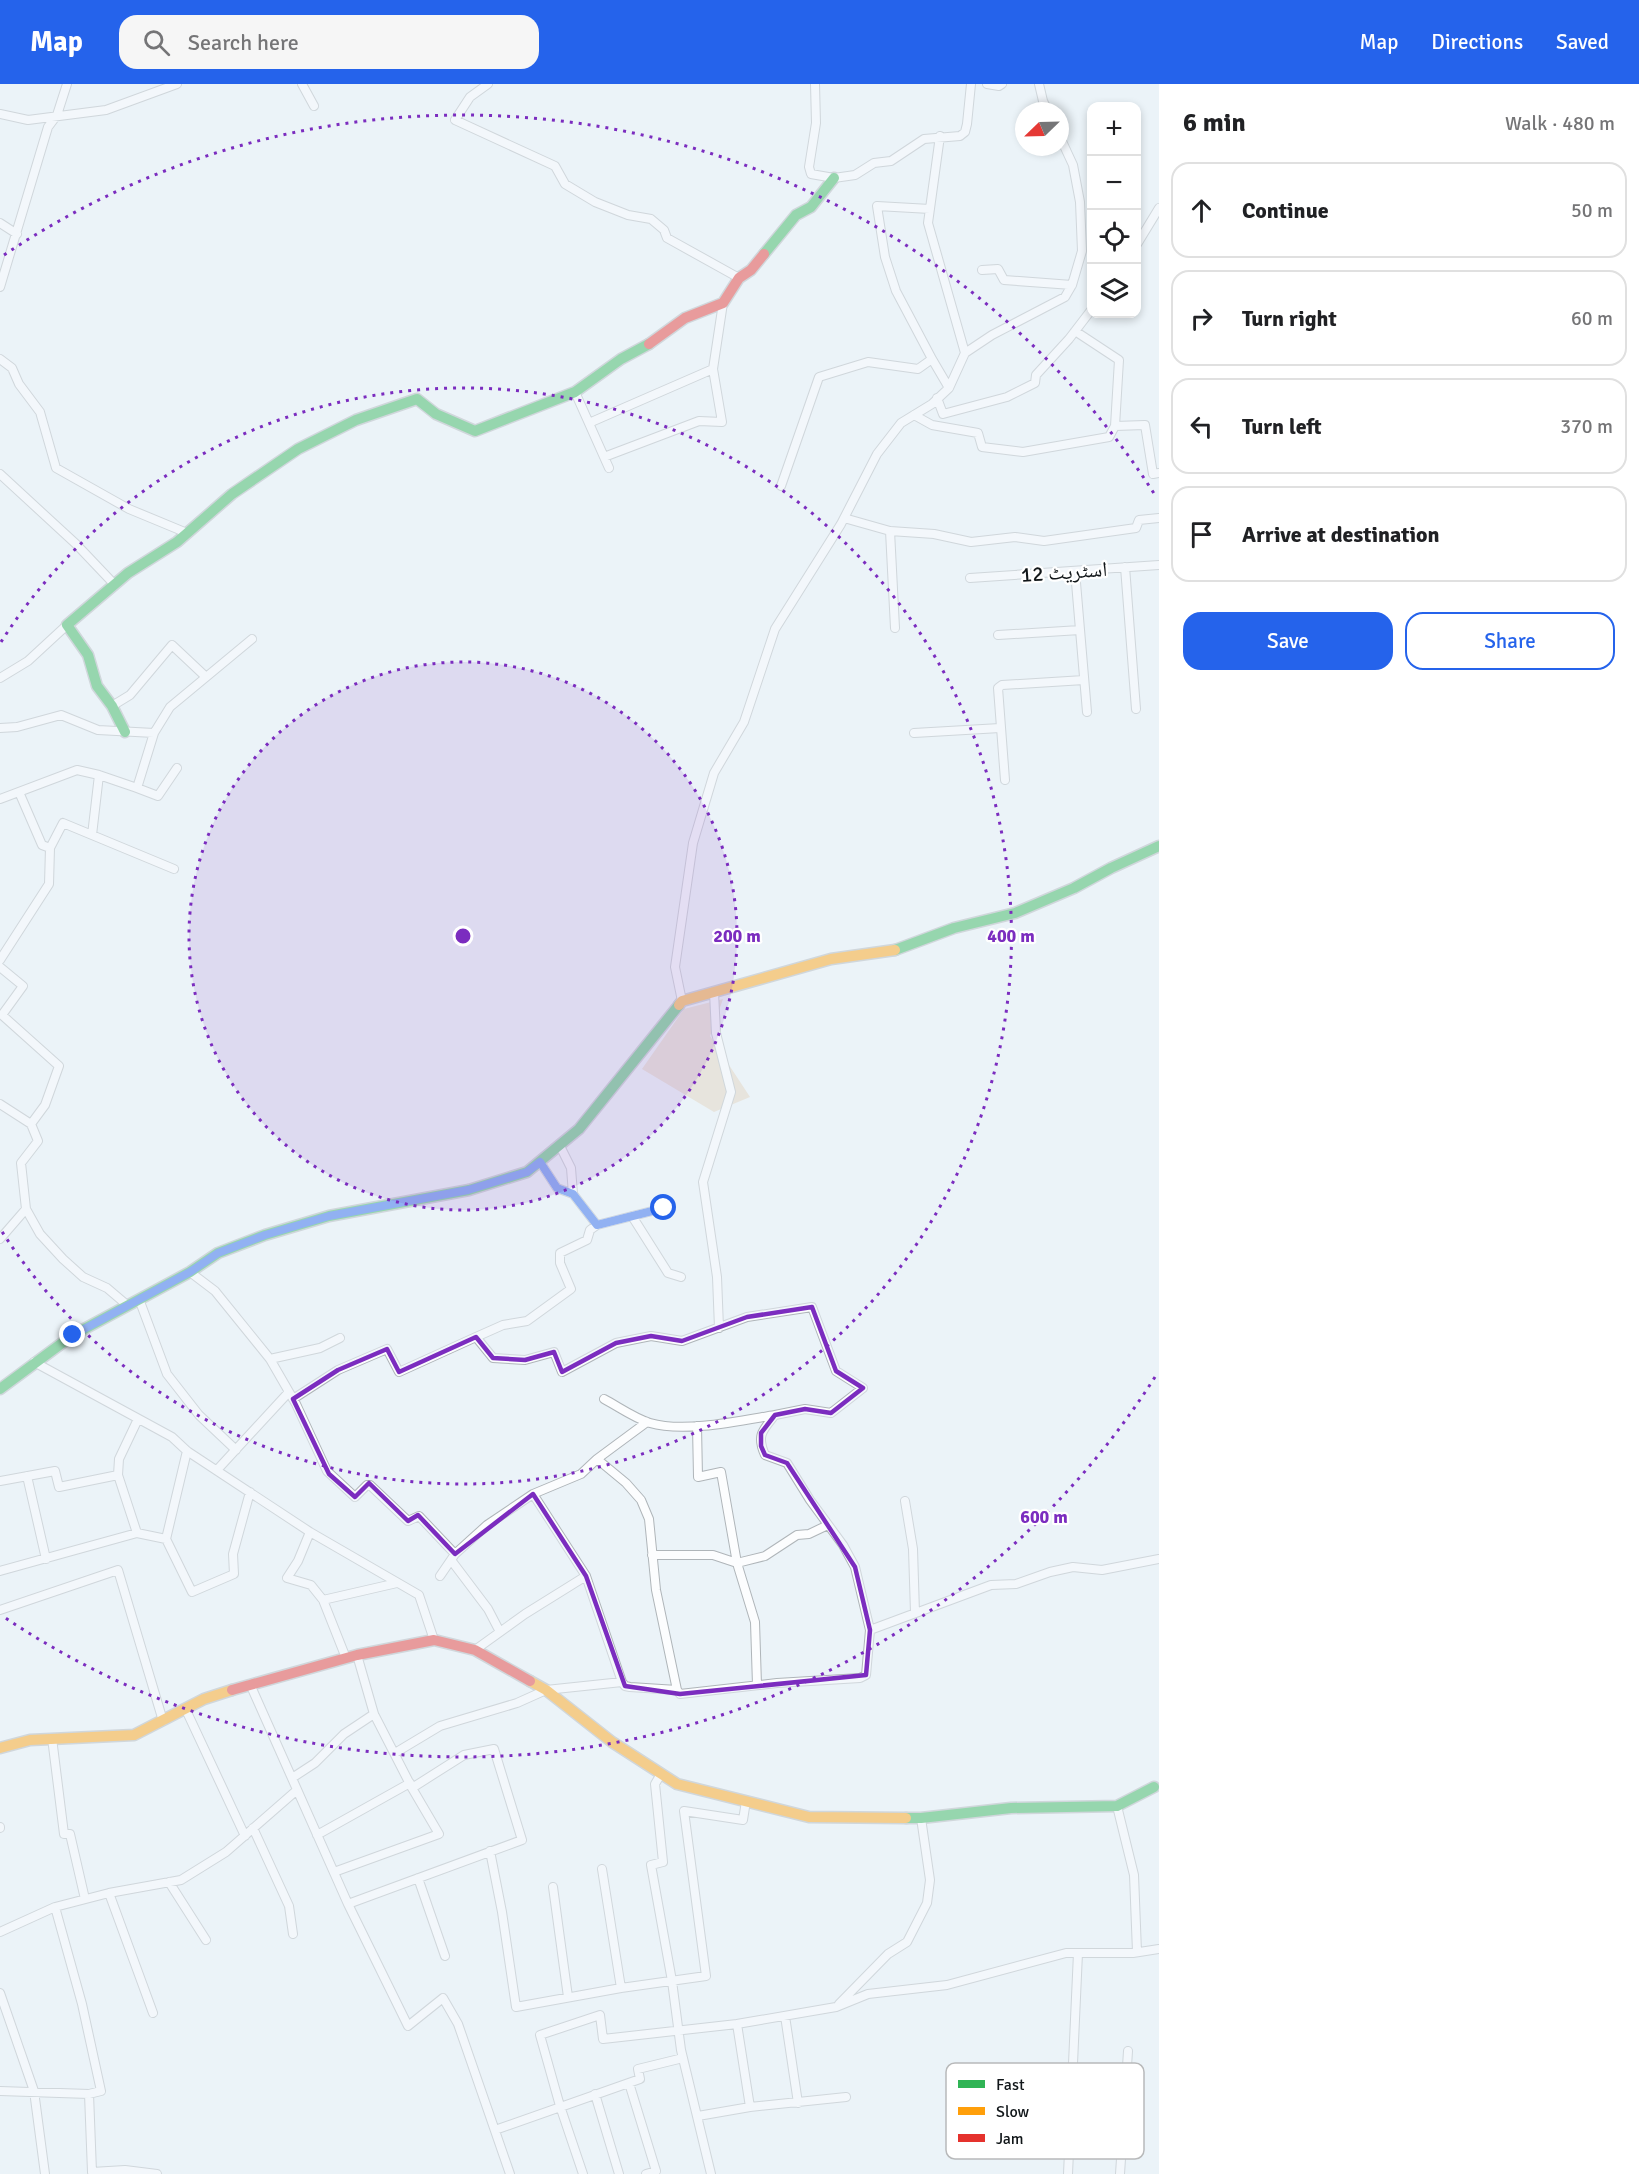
<!DOCTYPE html>
<html lang="en">
<head>
<meta charset="utf-8">
<style>
	body { margin:0; font-family:Signika,"Noto Naskh Arabic",sans-serif; background:#f6f6f6; color:#202124 }
	.controls { position:absolute; right:18px; top:18px; display:grid; overflow:hidden; border-radius:12px; box-shadow:0 3px 9px #0003 }
	.controls button { width:54px; height:54px; display:grid; place-items:center; padding:0; border:0; border-bottom:2px solid #e0e0e0; background:#fff; color:#202124; font:30px sans-serif }
	.compass { position:absolute; left:1015px; top:18px; width:54px; height:54px; border-radius:50%; background:#fff; box-shadow:0 3px 9px #0003; rotate:247deg }
	.stop { position:absolute; width:18px; height:18px; margin:-14px; border:4px solid #2563eb; border-radius:50%; background:#fff }
	.stop.end { background:#2563eb; border-color:#fff; box-shadow:0 2px 6px #0008 }
	.list { margin:0; padding:0; list-style:none }
	h2 { display:flex; justify-content:space-between; align-items:center; height:78px; margin:0; padding:0 24px; font-size:26px }
	h2 small { font-size:20px; font-weight:400; color:#757577 }
	.list li { display:grid; grid-template-columns:39px 1fr auto; gap:18px; align-items:center; box-sizing:border-box; height:96px; margin:0 12px 12px; padding:0 12px; border:2px solid #e0e0e0; border-radius:18px }
	.list b { display:block; font-size:22px; white-space:nowrap }
	.list em { font-size:20px; font-style:normal; color:#757577 }
	.actions { display:flex; gap:12px; padding:18px 24px }
	.actions a { flex:1; padding:14px 0; border:2px solid #2563eb; border-radius:18px; text-align:center; font-size:21px; color:#2563eb }
	.actions .main { background:#2563eb; color:#fff }
	.icon { flex:none; width:33px; height:33px; fill:none; stroke:currentColor; stroke-width:2; stroke-linecap:round; stroke-linejoin:round }
	.map { position:relative; flex:none; width:1159px; height:2090px; overflow:hidden }
	header { display:flex; align-items:center; gap:36px; box-sizing:border-box; height:84px; padding:0 30px; background:#2563eb; color:#fff }
	header strong { font-size:28px }
	nav { display:flex; gap:33px; margin-inline-start:auto; font-size:21px }
	.search { width:420px; height:54px; background:#f6f6f6; display:flex; align-items:center; gap:15px; box-sizing:border-box; padding:0 21px; border-radius:18px; color:#757577; font-size:22px }
	main { display:flex }
	aside { flex:1; background:#fff }
	.map>svg:first-child { display:block }
	.green { fill:#e2d3bc }
	.lines { fill:none; stroke-linecap:round; stroke-linejoin:round }
	.street-casing { stroke:#afb5b9; stroke-width:10 }
	.fast-casing { stroke:#afb5b9; stroke-width:13 }
	.slow-casing { stroke:#afb5b9; stroke-width:13 }
	.jam-casing { stroke:#afb5b9; stroke-width:13 }
	.street { stroke:#fcfdfe; stroke-width:8 }
	.fast { stroke:#30b455; stroke-width:10 }
	.slow { stroke:#ff9f0a; stroke-width:10 }
	.jam { stroke:#e5322d; stroke-width:10 }
	.route { stroke:#2563eb; stroke-width:8 }
	.marked { fill:none; stroke:#7b2cbf; stroke-width:4.5; stroke-linejoin:round }
	.ring { fill:none; stroke:#7b2cbf; stroke-width:3; stroke-dasharray:3 6 }
	.labels { text-anchor:middle; dominant-baseline:central; stroke-width:4.5; stroke-linejoin:round; paint-order:stroke }
	.street-label { font-size:21px; fill:#111619; stroke:#fff }
	.key { fill:#fff; stroke:#b8b9ba; stroke-width:1.5 }
	.key-label { font-size:16px; fill:#111619 }
	.centre { fill:#7b2cbf; stroke:#fff; stroke-width:3 }
	.ring-label { font-size:18px; text-anchor:middle; font-weight:bold; fill:#7b2cbf; stroke:#fff; stroke-width:4.5; stroke-linejoin:round; paint-order:stroke }
</style>
</head>
<body>
<header>
<strong>Map</strong>
<div class="search"><svg class="icon" aria-label="search" viewBox="0 0 24 24"><circle cx="10" cy="10" r="6"/><path d="M15 15l6 6"/></svg>Search here</div>
<nav><a>Map</a><a>Directions</a><a>Saved</a></nav>
</header>
<main>
<div class="map">
<svg width="1159" height="2090" viewBox="0 0 1159 2090">
	<rect width="100%" height="100%" fill="#ebf3f8"/>
	<path class="green" d="M 723,915 L 710,952 L 750,1013 L 714,1028 L 642,985 L 684,925 Z"/>
	<g class="lines">
		<g class="street-casing">
			<path id="street" d="M 302,0 L 314,22
				M 488,0 L 470,13 L 455,36 L 555,82 L 565,100 L 595,118 L 628,131 L 651,135 L 664,146 L 667,154 L 739,194
				M 815,0 L 816,39 L 809,83 L 811,90 L 834,94 L 855,91 L 874,79 L 891,77 L 924,55 L 960,52 L 965,48 L 967,40 L 971,0
				M 987,0 L 999,2 L 1002,0
				M 1039,0 L 1043,17 L 1048,27
				M 0,30 L 28,36 L 106,26 L 177,0
				M 940,52 L 928,139 L 965,269
				M 930,125 L 877,122 L 885,173 L 896,207 L 932,275
				M 0,139 L 17,150
				M 1136,162 L 1159,124
				M 982,186 L 998,185 L 1004,196 L 1072,201
				M 0,203 L 48,43 L 57,31 L 67,0
				M 1075,247 L 1119,276 L 1115,342 L 1145,341 L 1153,390 L 1159,389
				M 0,275 L 12,284 L 19,300 L 40,328 L 56,384 L 129,425 L 187,449
				M 575,308 L 609,384
				M 937,314 L 943,330 L 1007,313 L 1035,299 L 1036,291 L 1069,255 L 1092,225
				M 914,331 L 932,341 L 978,349 L 982,363 L 1023,368 L 1109,353 L 1115,342
				M 589,339 L 713,285 L 723,219
				M 604,373 L 699,337 L 722,338 L 713,285
				M 0,390 L 76,460 L 114,500
				M 781,402 L 819,293 L 868,278 L 918,285 L 932,275 L 949,304
				M 844,434 L 890,447 L 934,450 L 971,458 L 1015,453 L 1044,457 L 1136,444 L 1139,436 L 1159,434
				M 890,447 L 895,544
				M 1125,483 L 1136,625
				M 1075,487 L 1087,628
				M 970,494 L 1159,481
				M 998,551 L 1080,546
				M 0,594 L 28,577 L 67,541
				M 112,622 L 130,611 L 172,561 L 206,593
				M 0,644 L 17,643 L 61,631 L 98,646 L 154,649 L 170,623 L 252,555
				M 914,649 L 1000,644
				M 1005,696 L 998,604 L 1002,601 L 1084,596
				M 137,704 L 158,712 L 177,684
				M 19,708 L 42,761 L 50,764
				M 0,715 L 77,686 L 99,691 L 137,704 L 154,649
				M 92,751 L 99,691
				M 0,876 L 49,800 L 50,764 L 63,739 L 174,785
				M 0,883 L 23,902 L 2,931 L 59,982 L 45,1021 L 31,1040 L 38,1057 L 21,1079 L 26,1125 L 40,1150 L 63,1175 L 83,1193 L 107,1204 L 127,1221
				M 714,908 L 716,949 L 731,1008 L 703,1098 L 717,1193 L 719,1244
				M 682,917 L 675,883 L 693,759 L 714,689 L 744,638 L 775,545 L 841,440 L 877,370 L 901,339 L 932,320 L 949,304 L 965,269 L 992,251 L 1065,213 L 1072,201 L 1082,167 L 1080,118 L 1073,81 L 1060,53
				M 0,1020 L 31,1040
				M 560,1062 L 571,1084 L 573,1110
				M 540,1078 L 557,1104 L 573,1110 L 597,1141 L 664,1124
				M 632,1132 L 668,1189 L 681,1193
				M 0,1155 L 26,1125
				M 190,1188 L 215,1207 L 270,1275 L 296,1320 L 327,1387 L 355,1413 L 367,1401 L 370,1401 L 408,1437 L 419,1432 L 455,1470
				M 139,1215 L 167,1290 L 199,1331 L 236,1366
				M 476,1253 L 503,1241 L 527,1237 L 571,1205 L 560,1179 L 560,1169 L 587,1156 L 590,1146 L 597,1141
				M 270,1275 L 320,1264 L 340,1254
				M 34,1278 L 172,1353 L 187,1367 L 310,1448 L 419,1511 L 434,1556
				M 293,1315 L 338,1286 L 387,1265 L 399,1288 L 476,1253 L 493,1274 L 525,1276 L 554,1268 L 562,1288 L 616,1259 L 651,1252 L 682,1257 L 747,1233 L 812,1223 L 836,1287 L 863,1304 L 831,1329 L 805,1325 L 775,1331
				M 604,1315 C 619,1323 634,1334 650,1339 C 684,1349 739,1337 775,1331 C 763,1346 756,1351 765,1371 L 787,1379 L 810,1416 L 843,1461 L 855,1483 L 870,1546
				M 697,1342 L 698,1393 L 721,1388 L 737,1479 L 755,1538 L 757,1601
				M 597,1375 L 626,1399 L 641,1416 L 649,1435 L 656,1506 L 677,1606 L 680,1610 L 777,1599 L 860,1594 L 866,1591 L 870,1546 L 991,1501 L 1016,1500 L 1050,1488 L 1073,1483 L 1102,1486 L 1159,1475
				M 217,1386 L 288,1309
				M 27,1392 L 46,1475
				M 0,1397 L 55,1387 L 59,1403 L 118,1391
				M 533,1410 L 586,1492 L 622,1598 L 625,1602 L 630,1603 L 677,1606
				M 905,1417 L 913,1465 L 915,1529
				M 310,1448 L 298,1477 L 287,1494 L 311,1501 L 323,1516 L 397,1499
				M 137,1449 L 118,1391 L 119,1375 L 138,1335
				M 166,1455 L 187,1367
				M 652,1471 L 713,1471 L 737,1479 L 765,1472 L 797,1451 L 809,1450 L 828,1441
				M 451,1476 L 488,1525 L 500,1548
				M 0,1487 L 137,1449 L 166,1455 L 192,1508 L 234,1490 L 233,1470 L 250,1408
				M 440,1492 L 455,1470 L 487,1441 L 533,1410 L 581,1390 L 597,1375 L 647,1338
				M 323,1516 L 346,1574
				M 0,1526 L 118,1486 L 163,1637
				M 475,1566 L 525,1530 L 586,1492
				M 250,1600 L 348,1820 L 408,1942 L 443,1914 L 458,1940 L 510,2090
				M 186,1626 L 245,1752
				M 52,1654 L 64,1750 L 70,1750 L 85,1815
				M 395,1669 L 440,1642 L 517,1619 L 546,1606 L 622,1598
				M 661,1690 L 655,1700 L 663,1778 L 651,1781 L 672,1897 L 681,1966 L 711,2090
				M 292,1694 L 315,1679 L 344,1650 L 374,1630
				M 1117,1722 L 1134,1791 L 1137,1868
				M 0,1743 L 0,1744
				M 253,1744 L 289,1822 L 293,1850
				M 317,1751 L 410,1699
				M 490,1767 L 502,1828 L 516,1923 L 621,1904 L 706,1892 L 684,1727 L 743,1736 L 746,1717
				M 602,1785 L 621,1904
				M 334,1788 L 439,1750 L 412,1704
				M 418,1794 L 445,1872
				M 169,1798 L 206,1856
				M 553,1803 L 568,1913
				M 109,1809 L 153,1929
				M 348,1820 L 522,1756 L 494,1665 L 464,1671 L 412,1704 L 374,1630 L 357,1571
				M 0,1848 L 55,1823 L 109,1809 L 181,1796 L 226,1768 L 297,1706
				M 0,1909 L 34,2007 L 45,2090
				M 839,1920 L 888,1870 L 907,1858 L 927,1819 L 930,1796 L 921,1734
				M 785,1932 L 798,2019
				M 737,1940 L 836,1923 L 868,1910 L 947,1901 L 1066,1869 L 1133,1869 L 1159,1865
				M 629,1999 L 656,2087 L 646,2090
				M 0,2007 L 89,2010 L 101,2007 L 82,1920 L 55,1823
				M 89,2010 L 92,2088 L 125,2086 L 157,2090
				M 595,2010 L 619,2090
				M 698,2032 L 750,2023 L 846,2013
				M 495,2046 L 640,1995 L 638,1985 L 683,1974
				M 583,2090 L 560,2022 L 540,1951 L 600,1931 L 603,1955 L 737,1940 L 750,2023
				M 1068,2090 L 1078,1869
				M 1120,2090 L 1128,1967"/>
		</g>
		<g class="fast-casing">
			<path id="fast" d="M 764,170 L 796,131 L 811,123 L 834,94
				M 125,648 L 112,622 L 97,602 L 88,571 L 67,541 L 128,489 L 177,458 L 232,410 L 298,365 L 356,336 L 417,315 L 436,330 L 475,347 L 575,308 L 621,275 L 649,260
				M 895,866 L 954,844 L 1015,829 L 1074,804 L 1111,784 L 1159,762
				M 0,1305 L 73,1251 L 190,1188 L 218,1169 L 265,1151 L 329,1132 L 469,1106 L 527,1088 L 579,1045 L 679,921
				M 906,1734 L 921,1734 L 1011,1724 L 1117,1722 L 1154,1703"/>
		</g>
		<g class="slow-casing">
			<path id="slow" d="M 679,921 L 682,917 L 831,875 L 895,866
				M 530,1597 L 546,1606 L 612,1658 L 677,1700 L 809,1733 L 906,1734
				M 0,1664 L 30,1656 L 134,1651 L 204,1615 L 232,1606"/>
		</g>
		<g class="jam-casing">
			<path id="jam" d="M 649,260 L 685,234 L 723,219 L 739,194 L 751,186 L 764,170
				M 232,1606 L 357,1571 L 434,1556 L 475,1566 L 530,1597"/>
		</g>
		<use href="#street" class="street"/>
		<use href="#fast" class="fast"/>
		<use href="#slow" class="slow"/>
		<use href="#jam" class="jam"/>
	</g>
	<g class="lines">
		<path class="route" d="M 73,1251 L 190,1188 L 218,1169 L 265,1151 L 329,1132 L 468,1106 L 527,1088 L 540,1078 L 557,1104 L 573,1110 L 597,1141 L 664,1124"/>
	</g>
	<path d="M0 0H1159V2090H0ZM 812,1223 L 836,1287 L 863,1304 L 831,1329 L 805,1325 L 775,1331 L 761,1349 L 761,1362 L 765,1371 L 787,1379 L 855,1483 L 870,1546 L 866,1591 L 680,1610 L 625,1602 L 586,1492 L 533,1410 L 455,1470 L 418,1431 L 408,1437 L 369,1399 L 355,1413 L 329,1390 L 293,1315 L 338,1286 L 387,1265 L 399,1288 L 476,1253 L 493,1274 L 525,1276 L 554,1268 L 562,1288 L 616,1259 L 651,1252 L 682,1257 L 747,1233 Z" fill="#ebf3f8" fill-opacity=".55" fill-rule="evenodd"/>
	<path class="marked" d="M 812,1223 L 836,1287 L 863,1304 L 831,1329 L 805,1325 L 775,1331 L 761,1349 L 761,1362 L 765,1371 L 787,1379 L 855,1483 L 870,1546 L 866,1591 L 680,1610 L 625,1602 L 586,1492 L 533,1410 L 455,1470 L 418,1431 L 408,1437 L 369,1399 L 355,1413 L 329,1390 L 293,1315 L 338,1286 L 387,1265 L 399,1288 L 476,1253 L 493,1274 L 525,1276 L 554,1268 L 562,1288 L 616,1259 L 651,1252 L 682,1257 L 747,1233 Z"/>
	<circle cx="463" cy="852" r="274" fill="#7b2cbf" fill-opacity=".12"/>
	<g class="ring">
		<circle cx="463" cy="852" r="274"/>
		<path d="M1 558A548 548 0 1 1 1 1146"/>
		<path d="M1155 1293A821 821 0 0 1 4 1533M4 171A821 821 0 0 1 1155 411"/>
	</g>
	<g class="labels">
		<g class="street-label">
			<text transform="translate(1064 488) rotate(-4)">اسٹریٹ 12</text>
		</g>
	</g>
	<rect x="946" y="1979" width="198" height="96" rx="9" class="key"/>
	<rect x="958" y="1996" width="27" height="8" fill="#30b455"/>
	<rect x="958" y="2023" width="27" height="8" fill="#ff9f0a"/>
	<rect x="958" y="2050" width="27" height="8" fill="#e5322d"/>
	<g class="key-label">
		<text x="996" y="2006">Fast</text>
		<text x="996" y="2033">Slow</text>
		<text x="996" y="2060">Jam</text>
	</g>
	<circle cx="463" cy="852" r="9" class="centre"/>
	<g class="ring-label">
		<text x="737" y="858">200 m</text>
		<text x="1011" y="858">400 m</text>
		<text x="1044" y="1439">600 m</text>
	</g>
</svg>
<div class="controls">
<button>+</button>
<button>−</button>
<button><svg class="icon" aria-label="locate" viewBox="0 0 24 24"><circle cx="12" cy="12" r="6"/><path d="M12 2v4M12 18v4M2 12h4M18 12h4"/></svg></button>
<button><svg class="icon" aria-label="layers" viewBox="0 0 24 24"><path d="M12 4l9 5-9 5-9-5zM3 14l9 5 9-5"/></svg></button>
</div>
<svg class="compass" viewBox="-18 -18 36 36"><path d="M0-13l5 13h-10z" fill="#e53935"/><path d="M0 13l5-13h-10z" fill="#757577"/></svg>
<div class="stop" style="left:664px;top:1124px"></div>
<div class="stop end" style="left:73px;top:1251px"></div>
</div>
<aside>
<h2>6 min<small>Walk · 480 m</small></h2>
<ul class="list">
<li><svg class="icon" aria-label="ahead" viewBox="0 0 24 24"><path d="M12 20V5M6 11l6-6 6 6"/></svg><div><b>Continue</b></div><em>50 m</em></li>
<li><svg class="icon" aria-label="right" viewBox="0 0 24 24"><path d="M7 20v-9h11M14 6l5 5-5 5"/></svg><div><b>Turn right</b></div><em>60 m</em></li>
<li><svg class="icon" aria-label="left" viewBox="0 0 24 24"><path d="M17 20v-9H6M10 6l-5 5 5 5"/></svg><div><b>Turn left</b></div><em>370 m</em></li>
<li><svg class="icon" aria-label="arrive" viewBox="0 0 24 24"><path d="M6 21V4h12l-3 4 3 4H6"/></svg><div><b>Arrive at destination</b></div></li>
</ul>
<div class="actions"><a class="main">Save</a><a>Share</a></div>
</aside>
</main>
</body>
</html>
